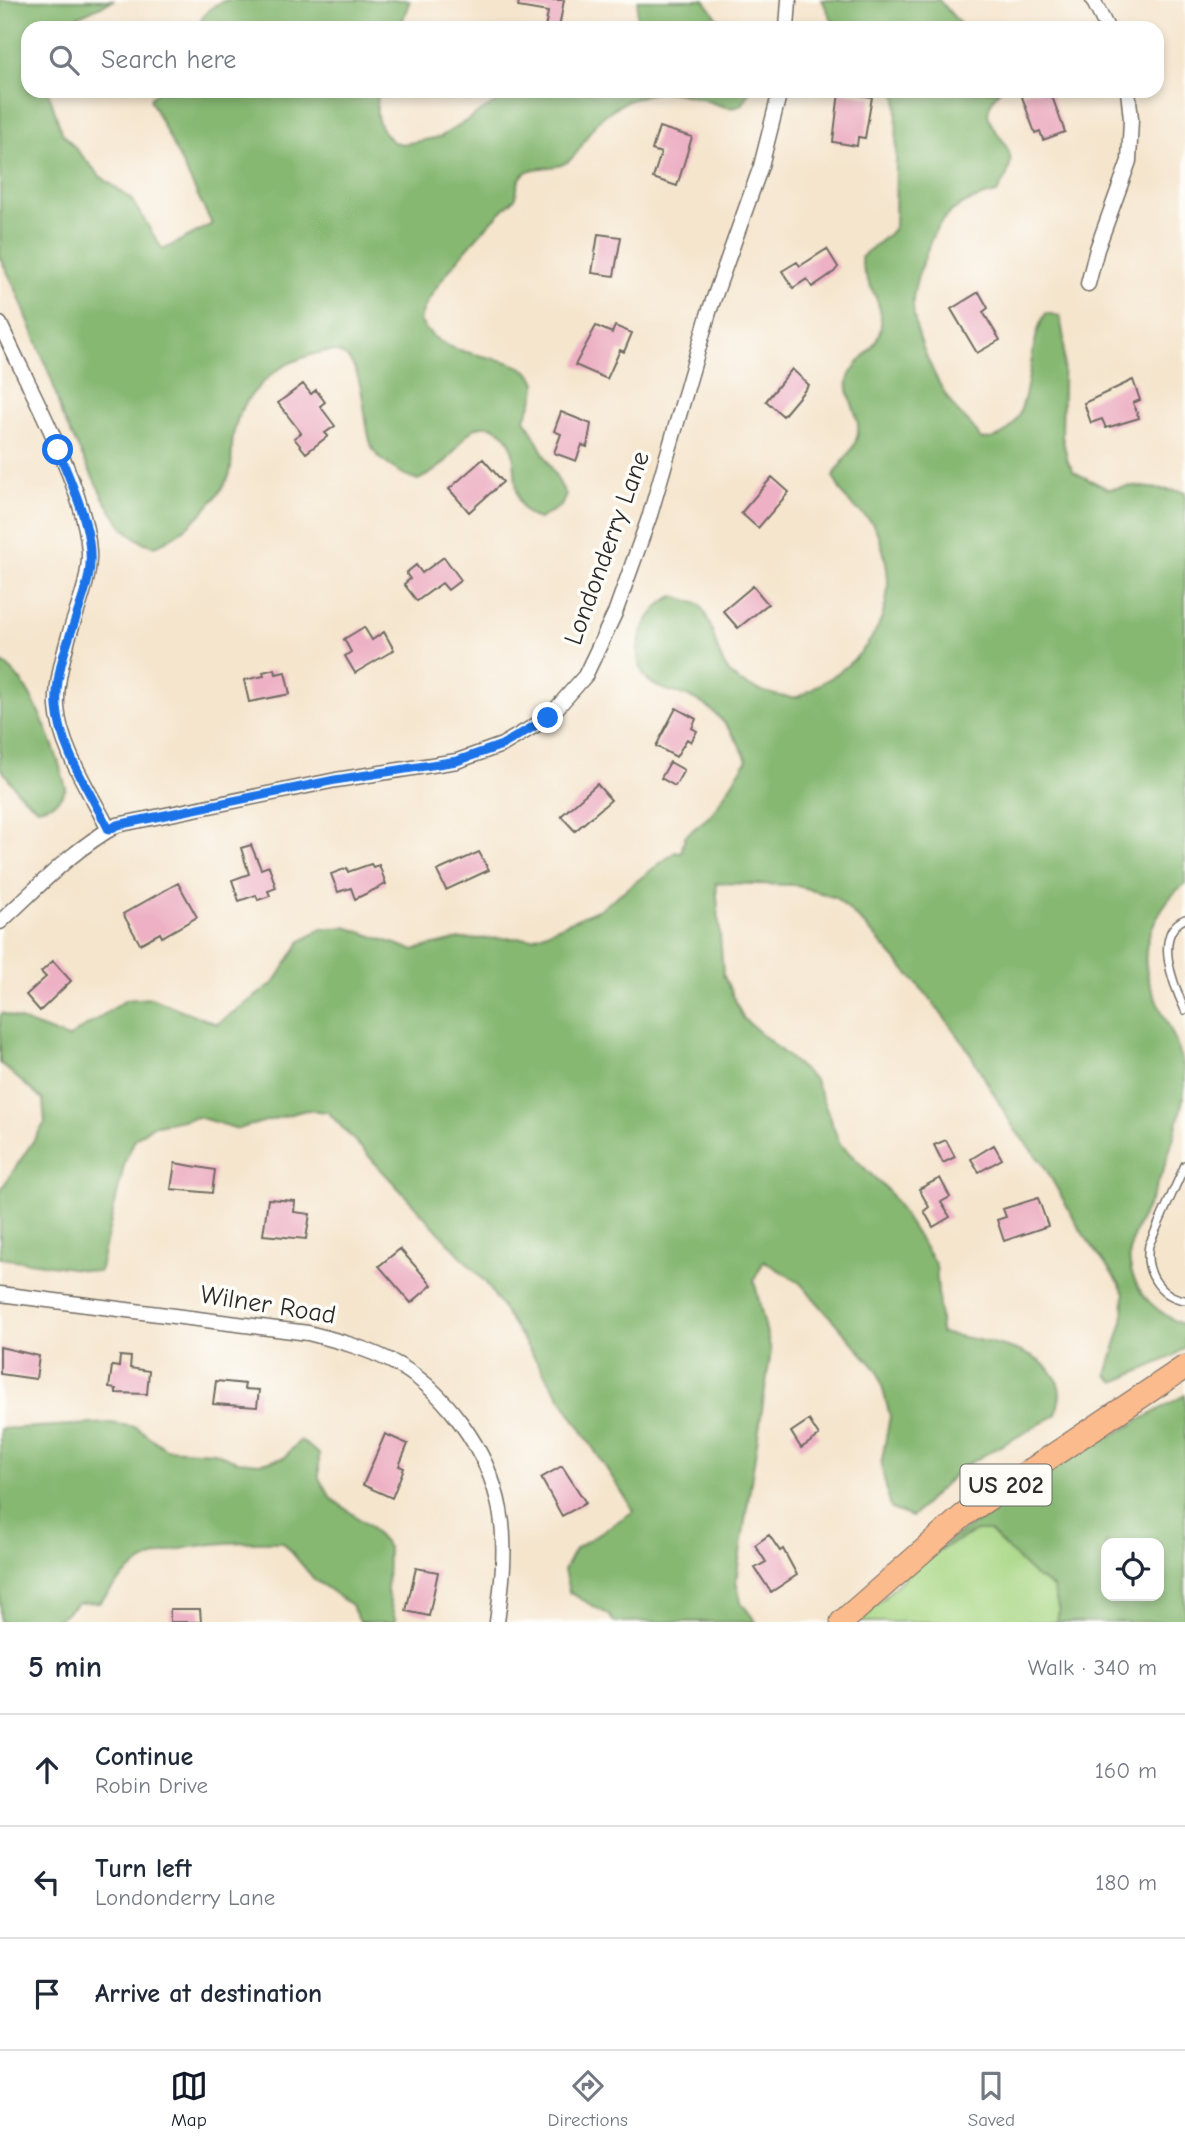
<!DOCTYPE html>
<html lang="en">
<head>
<meta charset="utf-8">
<style>
	body { margin:0; font-family:"Comic Neue",sans-serif; background:#f2f2f3; color:#1f2937 }
	.controls { position:absolute; right:21px; bottom:21px; display:grid; overflow:hidden; border-radius:14px; box-shadow:0 4px 10px #0003 }
	.controls button { width:63px; height:63px; display:grid; place-items:center; padding:0; border:0; border-bottom:2px solid #e0e1e3; background:#fff; color:#1f2937; font:35px sans-serif }
	.stop { position:absolute; width:21px; height:21px; margin:-16px; border:5px solid #1a73e8; border-radius:50%; background:#fff }
	.stop.end { background:#1a73e8; border-color:#fff; box-shadow:0 2px 7px #0008 }
	.list { margin:0; padding:0; list-style:none }
	h2 { display:flex; justify-content:space-between; align-items:center; height:91px; margin:0; padding:0 28px; font-size:30px }
	h2 small { font-size:23px; font-weight:400; color:#747a83 }
	.list li { display:grid; grid-template-columns:46px 1fr auto; gap:21px; align-items:center; box-sizing:border-box; height:112px; padding:0 28px; border-top:2px solid #e0e1e3 }
	.list b { display:block; font-size:26px; white-space:nowrap }
	.list p { margin:0; font-size:23px; white-space:nowrap; color:#747a83 }
	.list em { font-size:23px; font-style:normal; color:#747a83 }
	.icon { flex:none; width:38px; height:38px; fill:none; stroke:currentColor; stroke-width:2; stroke-linecap:round; stroke-linejoin:round }
	.map { position:relative; flex:none; width:1185px; height:1622px; overflow:hidden }
	.search { position:absolute; background:#fff; box-shadow:0 4px 10px #0003; left:21px; right:21px; top:21px; height:77px; display:flex; align-items:center; gap:18px; box-sizing:border-box; padding:0 24px; border-radius:21px; color:#747a83; font-size:26px }
	.sheet { height:427px; background:#fff }
	nav { display:flex; justify-content:space-around; align-items:center; box-sizing:border-box; height:98px; border-top:2px solid #e0e1e3; background:#fff; font-size:19px; color:#747a83 }
	nav a { display:grid; justify-items:center; gap:4px }
	nav .on { color:#111827 }
	.map>svg:first-child { display:block }
	.green { fill:#a9d785; stroke:#6a8158; stroke-width:2 }
	.forest { fill:#86b872; stroke:#58724e; stroke-width:2; fill-rule:evenodd }
	.building { fill:#edb0c4 }
	.lines { fill:none; stroke-linecap:round; stroke-linejoin:round }
	.lane-casing { stroke:#726c64; stroke-width:10 }
	.street-casing { stroke:#726c64; stroke-width:17 }
	.primary-casing { stroke:#726c64; stroke-width:25 }
	.lane { stroke:#fff; stroke-width:7 }
	.street { stroke:#fff; stroke-width:14 }
	.primary { stroke:#fbbb8d; stroke-width:23 }
	.route { stroke:#1a73e8; stroke-width:9 }
	.labels { text-anchor:middle; dominant-baseline:central; stroke-width:7; stroke-linejoin:round; paint-order:stroke }
	.shield { fill:#fdfcf7; stroke:#6a6a68; stroke-width:2 }
	.shield-label { font-size:24px; font-weight:bold; fill:#2b2b2b }
	.street-label { font-size:26px; fill:#2b2b2b; stroke:#fdfcf7 }
</style>
</head>
<body>
<div class="map">
<svg width="1185" height="1622" viewBox="0 0 1185 1622">
	<rect width="100%" height="100%" fill="#fdfcf7"/>
	<filter id="ink" filterUnits="userSpaceOnUse"><feTurbulence type="fractalNoise" baseFrequency=".0143" numOctaves="2"/><feDisplacementMap in="SourceGraphic" scale="14" xChannelSelector="R" yChannelSelector="G"/><feConvolveMatrix kernelMatrix="1 2 1 2 8 2 1 2 1" color-interpolation-filters="sRGB"/></filter>
	<filter id="wash" filterUnits="userSpaceOnUse"><feTurbulence type="fractalNoise" baseFrequency=".00686" numOctaves="4" result="noise"/><feDisplacementMap in="SourceGraphic" scale="28" xChannelSelector="R" yChannelSelector="G"/><feGaussianBlur stdDeviation="1.57" result="paint"/><feColorMatrix in="noise" values="0 0 0 0 0 0 0 0 0 0 0 0 0 0 0 0 0 1.4 0 .05"/><feComposite in="paint" operator="in"/></filter>
	<g filter="url(#wash)">
		<rect width="100%" height="100%" fill="#f5e5cd"/>
		<path class="green" d="M 976,1531 L 990,1531 L 1035,1576 L 1053,1587 L 1059,1611 L 1057,1622 L 859,1622 L 924,1558 Z"/>
		<path class="forest" d="M 0,0 L 114,0 L 53,28 L 28,28 L 28,91 L 48,91 L 62,133 L 100,176 L 131,199 L 163,250 L 212,224 L 150,99 L 157,91 L 379,91 C 374,113 376,127 393,142 L 404,144 L 440,137 L 514,91 L 662,91 C 633,97 605,107 589,133 C 583,143 580,151 571,159 C 550,178 518,153 516,197 C 492,220 424,291 420,321 C 444,361 493,350 526,370 C 532,374 537,381 536,388 C 535,398 528,410 525,419 L 566,495 L 561,506 L 539,519 C 497,509 533,441 493,427 C 470,420 461,445 448,459 C 440,468 429,475 418,480 C 404,476 382,463 374,451 C 358,423 373,334 314,354 C 285,363 273,370 253,393 C 240,408 233,427 232,447 C 231,457 233,469 228,478 C 215,504 182,536 155,546 L 142,542 L 123,528 L 104,499 L 62,416 L 52,381 L 15,287 L 0,258 Z
			M 227,0 L 410,0 L 400,28 L 197,28 C 203,13 212,5 227,0 Z
			M 638,0 L 704,0 L 725,28 L 636,28 Z
			M 822,0 L 939,0 L 964,28 L 836,28 Z
			M 664,91 L 749,91 C 742,120 717,103 698,98 C 687,95 676,93 664,91 Z
			M 894,91 L 999,91 C 972,123 1003,128 1010,156 C 1013,169 1002,183 997,193 C 961,201 938,213 927,251 C 922,266 913,285 913,302 C 912,331 936,382 953,406 C 962,418 975,425 980,439 C 1039,444 1022,347 1046,313 L 1060,316 L 1064,339 L 1062,436 L 1068,462 L 1074,472 L 1108,489 L 1133,486 L 1185,492 L 1185,884 C 1172,893 1166,902 1158,916 C 1120,979 1180,1018 1185,1077 C 1185,1106 1167,1163 1155,1190 C 1145,1214 1126,1239 1130,1265 C 1136,1297 1159,1313 1185,1326 L 1185,1347 L 1174,1356 L 1115,1382 L 1107,1375 L 1123,1321 L 1124,1294 L 1119,1283 L 1081,1231 L 1043,1164 L 1015,1130 L 965,1045 L 927,995 L 865,925 L 836,898 L 795,885 L 716,883 L 723,974 L 743,1018 L 815,1080 L 840,1144 L 889,1192 L 936,1265 L 941,1333 C 974,1340 1057,1347 1060,1393 C 1060,1400 1057,1408 1056,1415 L 961,1468 L 912,1517 L 891,1509 L 881,1465 L 890,1416 L 878,1371 L 800,1283 L 764,1261 L 754,1280 L 771,1351 L 736,1580 L 741,1602 L 756,1622 L 614,1622 L 609,1615 L 569,1592 L 564,1570 L 575,1549 L 634,1511 L 486,1283 L 328,1112 L 306,1110 L 238,1129 L 198,1117 L 152,1126 L 135,1139 L 125,1161 L 99,1272 L 0,1258 L 0,1191 L 45,1123 L 43,1100 L 0,1063 L 0,1017 L 2,1013 L 68,1038 L 126,1000 L 151,998 L 217,1024 L 274,983 L 300,942 L 321,929 L 346,927 L 413,950 L 460,939 L 533,938 L 600,909 L 675,852 L 681,853 L 685,836 L 711,815 L 747,760 C 736,735 717,708 690,697 C 676,692 656,690 646,678 C 626,652 647,607 674,596 L 699,604 C 717,627 714,663 736,679 C 746,687 785,700 797,697 C 804,696 814,688 820,684 C 859,662 887,630 888,583 C 888,566 882,541 874,526 C 868,516 855,509 847,500 C 842,494 838,485 833,477 C 842,459 860,447 858,425 C 857,409 841,389 851,373 C 861,356 880,346 881,324 C 883,298 863,282 861,258 C 872,245 887,240 895,226 L 897,98 Z
			M 0,662 C 31,676 58,756 66,788 C 59,802 53,805 37,808 L 18,792 L 0,767 Z
			M 1185,1395 L 1185,1622 L 1057,1622 L 1059,1611 L 1053,1587 L 1035,1576 L 989,1531 L 976,1531 L 924,1558 L 1060,1465 ZM 1106,1543 L 1159,1543 L 1159,1596 L 1106,1596 Z
			M 111,1423 L 136,1427 L 166,1449 L 214,1452 L 237,1461 L 260,1463 L 284,1458 L 300,1440 L 319,1454 L 319,1478 L 331,1498 L 370,1527 L 388,1547 L 387,1592 L 396,1622 L 360,1622 L 351,1605 L 314,1579 L 283,1542 C 239,1541 165,1542 131,1570 C 120,1579 110,1591 100,1602 L 78,1603 L 54,1622 L 0,1622 L 0,1429 Z"/>
		<g id="blocks">
			<path class="building" d="M 519,0 L 564,0 L 559,28 L 545,28 L 548,12 L 518,7 Z
				M 1028,91 L 1050,91 L 1065,132 L 1043,140 L 1040,131 L 1035,133 L 1021,94 Z
				M 839,92 L 872,97 L 865,138 L 858,137 L 857,146 L 833,142 Z
				M 659,127 L 692,137 L 677,186 L 653,178 L 661,153 L 652,150 Z
				M 598,234 L 621,237 L 614,276 L 592,273 Z
				M 827,249 L 838,267 L 834,272 L 812,287 L 807,279 L 793,288 L 782,271 L 797,262 L 800,266 Z
				M 979,292 L 988,308 L 983,312 L 1000,340 L 977,353 L 951,309 Z
				M 596,326 L 612,333 L 615,326 L 632,333 L 624,352 L 620,350 L 607,379 L 575,365 Z
				M 792,369 L 809,385 L 783,416 L 766,401 Z
				M 1133,380 L 1140,400 L 1133,403 L 1139,418 L 1106,428 L 1102,419 L 1091,423 L 1084,403 Z
				M 303,384 L 311,394 L 316,390 L 325,402 L 320,406 L 335,426 L 325,433 L 328,436 L 306,453 L 294,438 L 301,433 L 278,403 Z
				M 561,412 L 591,424 L 587,447 L 582,445 L 576,461 L 554,453 L 561,434 L 554,431 Z
				M 483,459 L 503,482 L 469,512 L 449,489 Z
				M 772,477 L 789,492 L 758,528 L 741,513 Z
				M 444,557 L 461,580 L 448,590 L 442,583 L 417,601 L 404,584 L 410,579 L 406,573 L 416,565 L 422,573 Z
				M 753,586 L 768,604 L 738,628 L 723,611 Z
				M 364,627 L 372,640 L 384,632 L 394,650 L 355,673 L 345,656 L 351,652 L 344,639 Z
				M 275,669 L 276,674 L 285,672 L 290,694 L 249,702 L 244,680 L 264,676 L 263,672 Z
				M 676,708 L 696,719 L 692,728 L 697,731 L 691,742 L 687,739 L 676,757 L 656,746 Z
				M 670,762 L 684,770 L 675,786 L 661,778 Z
				M 597,784 L 611,800 L 575,831 L 561,816 Z
				M 251,845 L 261,869 L 269,866 L 276,888 L 268,891 L 270,896 L 258,900 L 256,895 L 239,901 L 232,880 L 249,874 L 241,848 Z
				M 479,852 L 489,870 L 446,890 L 437,871 Z
				M 371,864 L 373,867 L 379,865 L 386,884 L 355,899 L 351,888 L 338,892 L 331,874 L 347,868 L 348,872 Z
				M 178,883 L 197,917 L 162,937 L 160,933 L 140,944 L 123,914 Z
				M 53,961 L 71,981 L 40,1011 L 26,995 L 46,977 L 41,972 Z
				M 946,1140 L 955,1157 L 943,1163 L 934,1145 Z
				M 994,1145 L 1002,1159 L 979,1172 L 971,1159 Z
				M 175,1163 L 215,1170 L 212,1193 L 171,1189 Z
				M 940,1178 L 950,1197 L 941,1202 L 950,1217 L 933,1227 L 924,1211 L 929,1207 L 919,1189 Z
				M 1038,1198 L 1048,1226 L 1004,1241 L 997,1220 L 1006,1217 L 1003,1209 Z
				M 268,1199 L 295,1201 L 294,1212 L 310,1214 L 306,1239 L 263,1235 Z
				M 400,1249 L 432,1285 L 411,1303 L 379,1266 Z
				M 0,1347 L 39,1356 L 36,1379 L 0,1374 Z
				M 120,1356 L 131,1357 L 130,1368 L 149,1371 L 147,1394 L 116,1393 L 116,1389 L 109,1388 L 112,1366 L 119,1367 Z
				M 216,1381 L 245,1384 L 244,1389 L 259,1390 L 257,1407 L 213,1404 Z
				M 809,1420 L 819,1436 L 801,1448 L 791,1432 Z
				M 385,1434 L 408,1444 L 399,1466 L 404,1468 L 392,1498 L 363,1485 Z
				M 562,1466 L 586,1503 L 562,1516 L 541,1478 Z
				M 769,1535 L 780,1551 L 783,1549 L 797,1575 L 771,1592 L 755,1568 L 766,1562 L 755,1545 Z
				M 416,1568 L 438,1572 L 429,1616 L 406,1611 Z
				M 170,1609 L 200,1609 L 201,1622 L 170,1622 Z"/>
		</g>
	</g>
	<g filter="url(#ink)">
		<use href="#blocks" fill-opacity="0" stroke="#726c64" stroke-width="2"/>
		<g class="lines">
			<g class="lane-casing">
				<path id="lane" d="M 1185,919 C 1152,933 1174,986 1185,1010
					M 1185,1165 L 1149,1245 C 1144,1270 1158,1296 1185,1300"/>
			</g>
			<g class="street-casing">
				<path id="street" d="M 1093,0 L 1107,28
					M 787,28 L 789,0
					M 1088,284 L 1097,249 L 1129,161 L 1131,119 L 1128,91
					M 0,324 C 27,384 86,488 89,552 C 90,583 76,610 68,639 C 62,661 56,684 57,707 C 60,749 91,793 109,830
					M 0,922 C 41,885 68,853 117,825 L 336,780 L 457,761 L 502,745 L 548,718 L 585,676 L 615,613 L 650,515 L 709,312 L 761,166 L 780,91
					M 0,1294 L 308,1333 C 335,1340 363,1347 389,1360 C 443,1386 489,1451 500,1510 C 507,1547 502,1585 497,1622"/>
			</g>
			<g class="primary-casing">
				<path id="primary" d="M 842,1622 L 964,1515 L 1185,1367"/>
			</g>
			<use href="#lane" class="lane"/>
			<use href="#street" class="street"/>
			<use href="#primary" class="primary"/>
		</g>
	</g>
	<g class="lines" filter="url(#ink)">
		<path class="route" d="M 58,450 C 73,488 98,537 88,579 C 78,621 54,662 57,707 C 60,749 91,793 109,830 L 117,825 L 335,780 L 457,761 L 502,745 L 548,718"/>
	</g>
	<g class="labels">
		<rect class="shield" x="960.5" y="1464.5" width="91" height="41" rx="5"/>
		<g class="shield-label">
			<text x="1006" y="1485">US 202</text>
		</g>
		<g class="street-label">
			<text transform="translate(607 548) rotate(-70)">Londonderry Lane</text>
			<text transform="translate(268 1305) rotate(9)">Wilner Road</text>
		</g>
	</g>
</svg>
<div class="controls">
<button><svg class="icon" aria-label="locate" viewBox="0 0 24 24"><circle cx="12" cy="12" r="6"/><path d="M12 2v4M12 18v4M2 12h4M18 12h4"/></svg></button>
</div>
<div class="stop" style="left:58px;top:450px"></div>
<div class="stop end" style="left:548px;top:718px"></div>
<div class="search"><svg class="icon" aria-label="search" viewBox="0 0 24 24"><circle cx="10" cy="10" r="6"/><path d="M15 15l6 6"/></svg>Search here</div>
</div>
<section class="sheet">
<h2>5 min<small>Walk · 340 m</small></h2>
<ul class="list">
<li><svg class="icon" aria-label="ahead" viewBox="0 0 24 24"><path d="M12 20V5M6 11l6-6 6 6"/></svg><div><b>Continue</b><p>Robin Drive</p></div><em>160 m</em></li>
<li><svg class="icon" aria-label="left" viewBox="0 0 24 24"><path d="M17 20v-9H6M10 6l-5 5 5 5"/></svg><div><b>Turn left</b><p>Londonderry Lane</p></div><em>180 m</em></li>
<li><svg class="icon" aria-label="arrive" viewBox="0 0 24 24"><path d="M6 21V4h12l-3 4 3 4H6"/></svg><div><b>Arrive at destination</b></div></li>
</ul>
</section>
<nav>
<a class="on"><svg class="icon" aria-label="map" viewBox="0 0 24 24"><path d="M3 6l6-2 6 2 6-2v14l-6 2-6-2-6 2zM9 4v14M15 6v14"/></svg>Map</a>
<a><svg class="icon" aria-label="directions" viewBox="0 0 24 24"><path d="M12 3l9 9-9 9-9-9zM9 14v-3h6M13 9l2 2-2 2"/></svg>Directions</a>
<a><svg class="icon" aria-label="saved" viewBox="0 0 24 24"><path d="M7 4h10v16l-5-4-5 4z"/></svg>Saved</a>
</nav>
</body>
</html>
